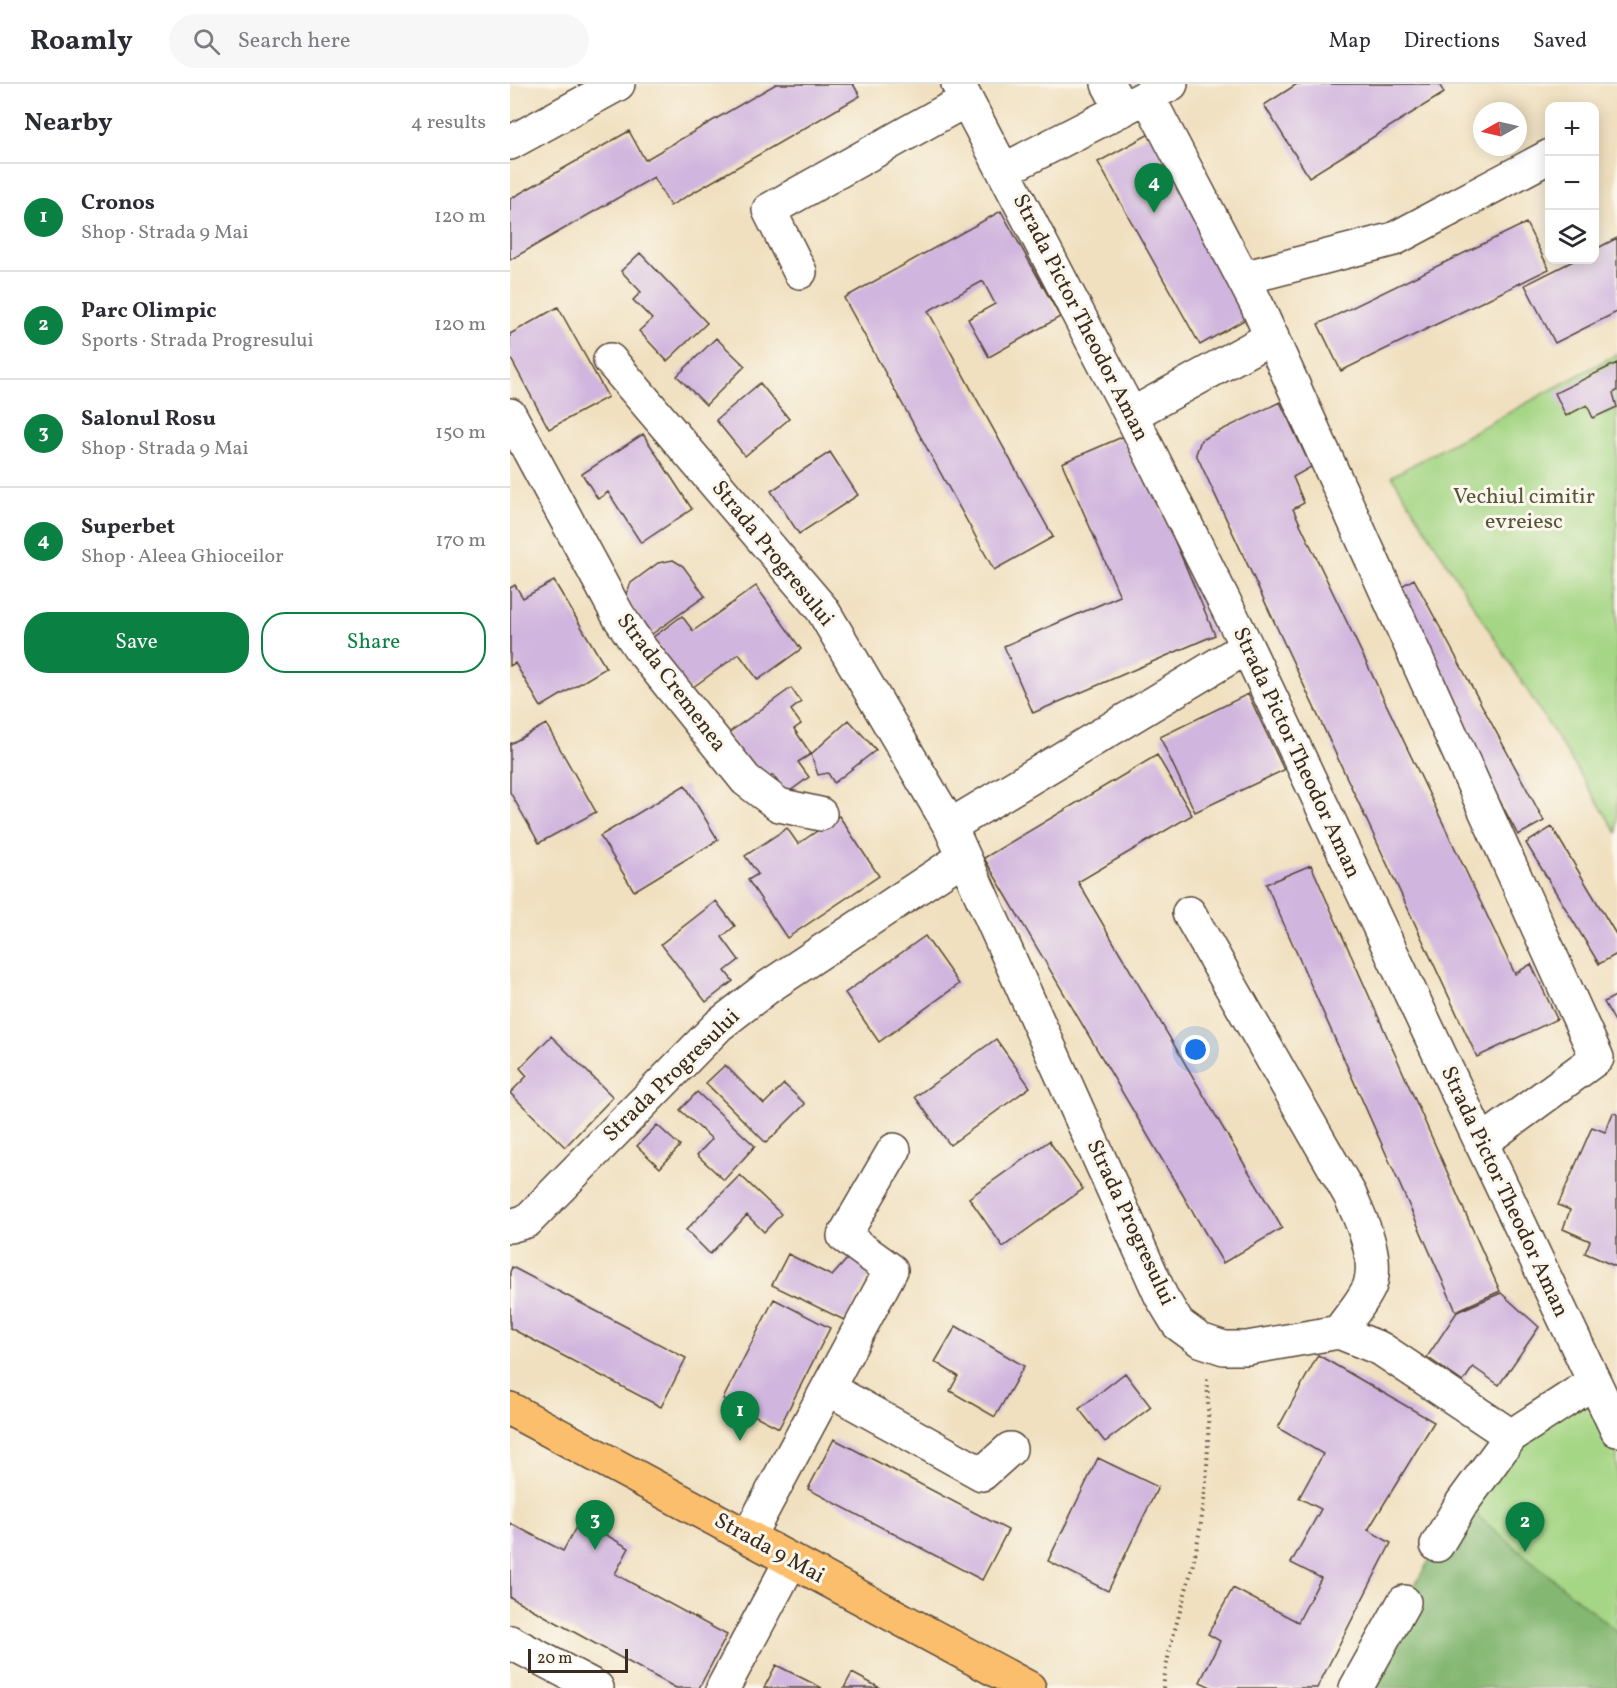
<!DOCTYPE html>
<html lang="en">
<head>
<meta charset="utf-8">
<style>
	body { margin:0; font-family:Vollkorn,serif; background:#f7f7f7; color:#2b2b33 }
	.controls { position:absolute; right:18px; top:18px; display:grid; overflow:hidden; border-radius:12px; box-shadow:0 3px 15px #0003 }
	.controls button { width:54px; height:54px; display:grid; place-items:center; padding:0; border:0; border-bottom:2px solid #e1e1e2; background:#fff; color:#2b2b33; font:30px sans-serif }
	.compass { position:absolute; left:963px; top:18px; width:54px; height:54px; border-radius:50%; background:#fff; box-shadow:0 3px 15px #0003; rotate:262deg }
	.scale { position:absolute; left:18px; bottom:15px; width:100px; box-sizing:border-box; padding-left:6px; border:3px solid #3b2a1e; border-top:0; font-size:16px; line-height:21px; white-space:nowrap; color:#3b2a1e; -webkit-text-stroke:4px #fbf7ec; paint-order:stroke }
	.you { position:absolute; left:686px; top:966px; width:21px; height:21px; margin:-15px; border:4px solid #fff; border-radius:50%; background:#1a73e8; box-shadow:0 0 0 9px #1a73e833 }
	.badge { display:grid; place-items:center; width:39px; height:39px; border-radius:50%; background:#0b8043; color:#fff; font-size:20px; font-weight:700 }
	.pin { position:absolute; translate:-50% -50px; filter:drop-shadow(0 2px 3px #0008) }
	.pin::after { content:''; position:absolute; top:32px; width:21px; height:18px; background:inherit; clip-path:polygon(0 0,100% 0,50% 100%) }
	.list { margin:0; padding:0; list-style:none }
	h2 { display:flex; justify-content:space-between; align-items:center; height:78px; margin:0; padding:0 24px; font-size:26px }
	h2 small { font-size:20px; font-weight:400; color:#7c7c81 }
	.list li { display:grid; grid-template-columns:39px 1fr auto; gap:18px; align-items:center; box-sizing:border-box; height:108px; padding:0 24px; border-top:2px solid #e1e1e2 }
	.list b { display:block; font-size:22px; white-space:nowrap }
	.list p { margin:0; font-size:20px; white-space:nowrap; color:#7c7c81 }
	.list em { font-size:20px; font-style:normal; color:#7c7c81 }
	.actions { display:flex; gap:12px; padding:18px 24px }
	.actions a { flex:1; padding:14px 0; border:2px solid #0b8043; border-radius:24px; text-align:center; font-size:21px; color:#0b8043 }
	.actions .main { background:#0b8043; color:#fff }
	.icon { flex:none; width:33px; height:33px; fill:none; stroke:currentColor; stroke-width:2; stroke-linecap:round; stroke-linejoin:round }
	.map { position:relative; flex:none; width:1107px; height:1604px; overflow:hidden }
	header { display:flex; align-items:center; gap:36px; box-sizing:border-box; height:84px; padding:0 30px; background:#fff; border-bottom:2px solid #e1e1e2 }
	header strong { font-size:28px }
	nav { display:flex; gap:33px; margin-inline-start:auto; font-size:21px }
	.search { width:420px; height:54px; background:#f7f7f7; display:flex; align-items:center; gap:15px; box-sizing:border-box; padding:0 21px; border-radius:33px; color:#7c7c81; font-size:22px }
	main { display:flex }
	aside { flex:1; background:#fff }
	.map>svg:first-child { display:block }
	.green { fill:#a5d685; stroke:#708052; stroke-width:1.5 }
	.forest { fill:#84b772; stroke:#607048; stroke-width:1.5 }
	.building { fill:#d0b5de }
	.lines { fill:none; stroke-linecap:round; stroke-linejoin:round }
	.minor-casing { stroke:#564536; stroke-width:36 }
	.major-casing { stroke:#564536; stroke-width:36 }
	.path { stroke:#564536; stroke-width:4; stroke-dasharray:1.5 4.5; stroke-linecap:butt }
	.minor { stroke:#fff; stroke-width:33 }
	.major { stroke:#fabe6d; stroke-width:33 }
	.labels { text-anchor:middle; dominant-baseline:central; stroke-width:6; stroke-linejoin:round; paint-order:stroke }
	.street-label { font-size:22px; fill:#3b2a1e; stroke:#fbf7ec }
	.park-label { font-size:22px; fill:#565538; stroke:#fbf7ec }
</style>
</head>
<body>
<header>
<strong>Roamly</strong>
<div class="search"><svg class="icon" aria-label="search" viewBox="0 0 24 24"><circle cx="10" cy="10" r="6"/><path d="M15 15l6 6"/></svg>Search here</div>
<nav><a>Map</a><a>Directions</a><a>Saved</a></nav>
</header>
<main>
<aside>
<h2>Nearby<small>4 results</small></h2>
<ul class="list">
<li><span class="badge">1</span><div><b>Cronos</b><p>Shop · Strada 9 Mai</p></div><em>120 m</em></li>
<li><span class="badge">2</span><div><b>Parc Olimpic</b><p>Sports · Strada Progresului</p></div><em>120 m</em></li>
<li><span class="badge">3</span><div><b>Salonul Rosu</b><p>Shop · Strada 9 Mai</p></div><em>150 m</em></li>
<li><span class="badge">4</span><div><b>Superbet</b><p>Shop · Aleea Ghioceilor</p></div><em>170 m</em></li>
</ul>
<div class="actions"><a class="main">Save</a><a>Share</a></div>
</aside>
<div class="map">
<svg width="1107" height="1604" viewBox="0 0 1107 1604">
	<rect width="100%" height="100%" fill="#fbf7ec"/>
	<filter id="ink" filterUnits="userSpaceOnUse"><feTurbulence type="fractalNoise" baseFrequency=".0167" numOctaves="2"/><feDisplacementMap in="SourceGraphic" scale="12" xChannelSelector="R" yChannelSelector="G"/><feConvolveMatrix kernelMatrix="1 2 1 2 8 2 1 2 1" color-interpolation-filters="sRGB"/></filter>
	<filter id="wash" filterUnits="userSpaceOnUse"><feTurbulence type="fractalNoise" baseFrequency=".008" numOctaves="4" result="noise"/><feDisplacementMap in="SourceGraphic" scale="24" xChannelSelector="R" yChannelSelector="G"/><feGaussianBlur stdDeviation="1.35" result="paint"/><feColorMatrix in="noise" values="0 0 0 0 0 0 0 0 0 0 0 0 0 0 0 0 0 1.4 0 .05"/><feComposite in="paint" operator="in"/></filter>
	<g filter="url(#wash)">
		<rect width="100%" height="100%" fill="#f0e0c0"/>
		<path class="green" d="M 1107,270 L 1107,749 L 882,392 Z
			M 1084,1298 L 1107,1346 L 1107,1604 L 952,1419 Z"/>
		<path class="forest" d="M 952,1419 L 1107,1548 L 1107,1604 L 846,1604 Z"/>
		<g id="blocks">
			<path class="building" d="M 266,0 L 343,0 L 350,12 L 160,122 L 144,93 L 0,176 L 0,115 L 119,47 L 135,76 Z
				M 787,0 L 929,0 L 934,9 L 799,93 L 754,21 Z
				M 641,49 L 743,231 L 690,261 L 588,78 Z
				M 491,127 L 550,233 L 479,273 L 458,235 L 485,220 L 473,197 L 418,227 L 543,453 L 484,486 L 334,214 Z
				M 1016,139 L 1039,185 L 831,287 L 808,240 Z
				M 1107,154 L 1107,228 L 1045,259 L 1015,201 L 1065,176 L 1084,176 L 1084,166 Z
				M 130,169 L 197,239 L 157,277 L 129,247 L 142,235 L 123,216 L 131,208 L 111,187 Z
				M 48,223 L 98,313 L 39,345 L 0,273 L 0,250 Z
				M 206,254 L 235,282 L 196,321 L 167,292 Z
				M 1107,279 L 1107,307 L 1103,309 L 1107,323 L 1083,334 L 1077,321 L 1056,332 L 1045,309 Z
				M 250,299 L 279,335 L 235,372 L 206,336 Z
				M 770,318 L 801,383 L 783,393 L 794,419 L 783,425 L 1005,890 L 1021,880 L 1047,935 L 967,973 L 686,370 L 691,356 Z
				M 133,350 L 182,425 L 131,459 L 98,408 L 88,415 L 72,390 Z
				M 619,350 L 705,551 L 523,629 L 494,562 L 610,512 L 552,379 Z
				M 320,368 L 348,411 L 289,450 L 261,407 Z
				M 163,476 L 173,482 L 195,512 L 142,550 L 121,522 L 116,510 L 121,499 L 148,479 Z
				M 904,495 L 1034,737 L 1008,751 L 879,509 Z
				M 44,497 L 96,584 L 31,623 L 5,579 L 0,582 L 0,504 L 5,501 L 13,514 Z
				M 246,502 L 291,565 L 248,596 L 229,570 L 179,606 L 142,554 L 172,532 L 183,547 Z
				M 281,604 L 291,618 L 281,626 L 291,640 L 284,645 L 301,670 L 339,636 L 366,666 L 324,699 L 318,689 L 308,691 L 301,670 L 288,678 L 299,693 L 276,710 L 263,691 L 252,699 L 217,650 Z
				M 738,610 L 774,686 L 685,728 L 650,653 Z
				M 36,640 L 86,728 L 29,759 L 0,708 L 0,660 Z
				M 647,671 L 682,731 L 568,798 L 772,1144 L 713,1179 L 474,774 Z
				M 175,701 L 208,756 L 124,807 L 90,752 Z
				M 329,732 L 369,792 L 277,854 L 238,796 L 248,790 L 235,772 L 277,744 L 288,760 Z
				M 1042,743 L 1107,852 L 1107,870 L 1089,880 L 1016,759 Z
				M 801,781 L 990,1207 L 946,1227 L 756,800 Z
				M 206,817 L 225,842 L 212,853 L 229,876 L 215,887 L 223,897 L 196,918 L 151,860 Z
				M 415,852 L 449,900 L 369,958 L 335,909 Z
				M 1107,911 L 1107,941 L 1094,918 Z
				M 41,952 L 103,1013 L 55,1063 L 0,1009 L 17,992 L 10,984 Z
				M 486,955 L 520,1003 L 440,1061 L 405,1013 Z
				M 215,981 L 254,1020 L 274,1000 L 295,1020 L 256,1059 L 196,999 Z
				M 187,1008 L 245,1062 L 214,1096 L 187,1071 L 202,1055 L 170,1026 Z
				M 1103,1029 L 1107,1030 L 1107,1183 L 1075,1169 L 1080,1157 L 1053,1145 L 1060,1126 L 1048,1121 L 1082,1043 L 1095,1048 Z
				M 147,1041 L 170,1062 L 150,1084 L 127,1062 Z
				M 539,1057 L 573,1105 L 493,1163 L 459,1114 Z
				M 230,1091 L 271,1130 L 254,1148 L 237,1131 L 200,1170 L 176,1146 Z
				M 278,1170 L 322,1192 L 339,1173 L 362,1185 L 336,1237 L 262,1201 Z
				M 2,1183 L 176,1274 L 151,1323 L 0,1244 L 0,1188 Z
				M 991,1209 L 1029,1243 L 989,1301 L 963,1283 L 953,1298 L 917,1273 L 947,1228 Z
				M 264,1215 L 320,1244 L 269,1344 L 213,1315 Z
				M 446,1242 L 514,1282 L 485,1333 L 440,1307 L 448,1292 L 425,1278 Z
				M 808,1271 L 924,1338 L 858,1446 L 881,1459 L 807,1604 L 703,1604 L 690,1598 L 710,1557 L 698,1550 L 723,1504 L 788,1538 L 811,1494 L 781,1479 L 811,1425 L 789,1414 L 813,1370 L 768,1344 Z
				M 615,1289 L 641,1323 L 595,1358 L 569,1325 Z
				M 324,1355 L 498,1446 L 472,1496 L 298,1405 Z
				M 588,1374 L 648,1403 L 598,1507 L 538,1477 Z
				M 70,1436 L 119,1464 L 105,1490 L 217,1551 L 189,1604 L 166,1604 L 0,1513 L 0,1439 L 53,1467 Z
				M 266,1581 L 312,1604 L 254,1604 Z
				M 342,1589 L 370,1604 L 334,1604 Z"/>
		</g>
	</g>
	<g filter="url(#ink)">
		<use href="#blocks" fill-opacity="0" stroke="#564536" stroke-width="1.5"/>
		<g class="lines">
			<g class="minor-casing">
				<path id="minor" d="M 448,0 L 621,331 L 737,563 L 1107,1346
					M 598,0 L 612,26
					M 638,13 L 746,219 L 1087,974 L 971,1059
					M 0,59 L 108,0
					M 494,86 L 661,0
					M 290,188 L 259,126 L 456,16
					M 733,194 L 884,155 L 1040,72
					M 100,276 L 312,525 L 440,742 L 651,1212 L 668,1240 L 690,1256 L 714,1264 L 737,1264 L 829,1248 L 871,1265 L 1001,1352 L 1084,1298
					M 0,331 L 108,531 L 130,564 L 236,696 L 269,721 L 310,730
					M 621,331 L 762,253
					M 440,742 L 737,563
					M 679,829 L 840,1111 C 851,1136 869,1172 860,1201 C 854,1217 838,1234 829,1248
					M 0,1142 L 17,1137 L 209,941 L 258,903 L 454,773
					M 319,1305 L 472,1390 L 500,1365
					M 238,1453 L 381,1186 L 334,1152 L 384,1066
					M 927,1461 L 952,1419 L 1001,1352
					M 0,1558 L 87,1604
					M 213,1604 L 281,1477
					M 846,1604 L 894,1518"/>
			</g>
			<g class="major-casing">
				<path id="major" d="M 0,1325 L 519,1604"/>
			</g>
			<path class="path" d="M 653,1604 C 659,1554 676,1514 686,1466 C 698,1409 700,1350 697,1292"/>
			<use href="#minor" class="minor"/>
			<use href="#major" class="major"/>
		</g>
	</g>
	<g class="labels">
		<g class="street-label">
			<text transform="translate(570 234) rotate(63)">Strada Pictor Theodor Aman</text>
			<text transform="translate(262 470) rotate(51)">Strada Progresului</text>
			<text transform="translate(161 599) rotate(53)">Strada Cremenea</text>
			<text transform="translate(786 669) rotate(65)">Strada Pictor Theodor Aman</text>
			<text transform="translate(162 992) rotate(-44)">Strada Progresului</text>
			<text transform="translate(994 1108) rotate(65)">Strada Pictor Theodor Aman</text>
			<text transform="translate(620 1139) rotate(65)">Strada Progresului</text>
			<text transform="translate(259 1465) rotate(29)">Strada 9 Mai</text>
		</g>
		<g class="park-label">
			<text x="1014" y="413">Vechiul cimitir<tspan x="1014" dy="25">evreiesc</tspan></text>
		</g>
	</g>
</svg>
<div class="controls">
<button>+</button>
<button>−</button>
<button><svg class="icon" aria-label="layers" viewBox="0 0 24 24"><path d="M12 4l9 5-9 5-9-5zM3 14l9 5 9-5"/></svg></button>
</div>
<svg class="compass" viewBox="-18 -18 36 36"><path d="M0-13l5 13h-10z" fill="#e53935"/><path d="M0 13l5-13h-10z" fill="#7c7c81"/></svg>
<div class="scale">20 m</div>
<div class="you"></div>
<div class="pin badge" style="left:230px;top:1357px">1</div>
<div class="pin badge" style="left:1015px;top:1468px">2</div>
<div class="pin badge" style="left:85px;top:1466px">3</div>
<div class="pin badge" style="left:644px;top:129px">4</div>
</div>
</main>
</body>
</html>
